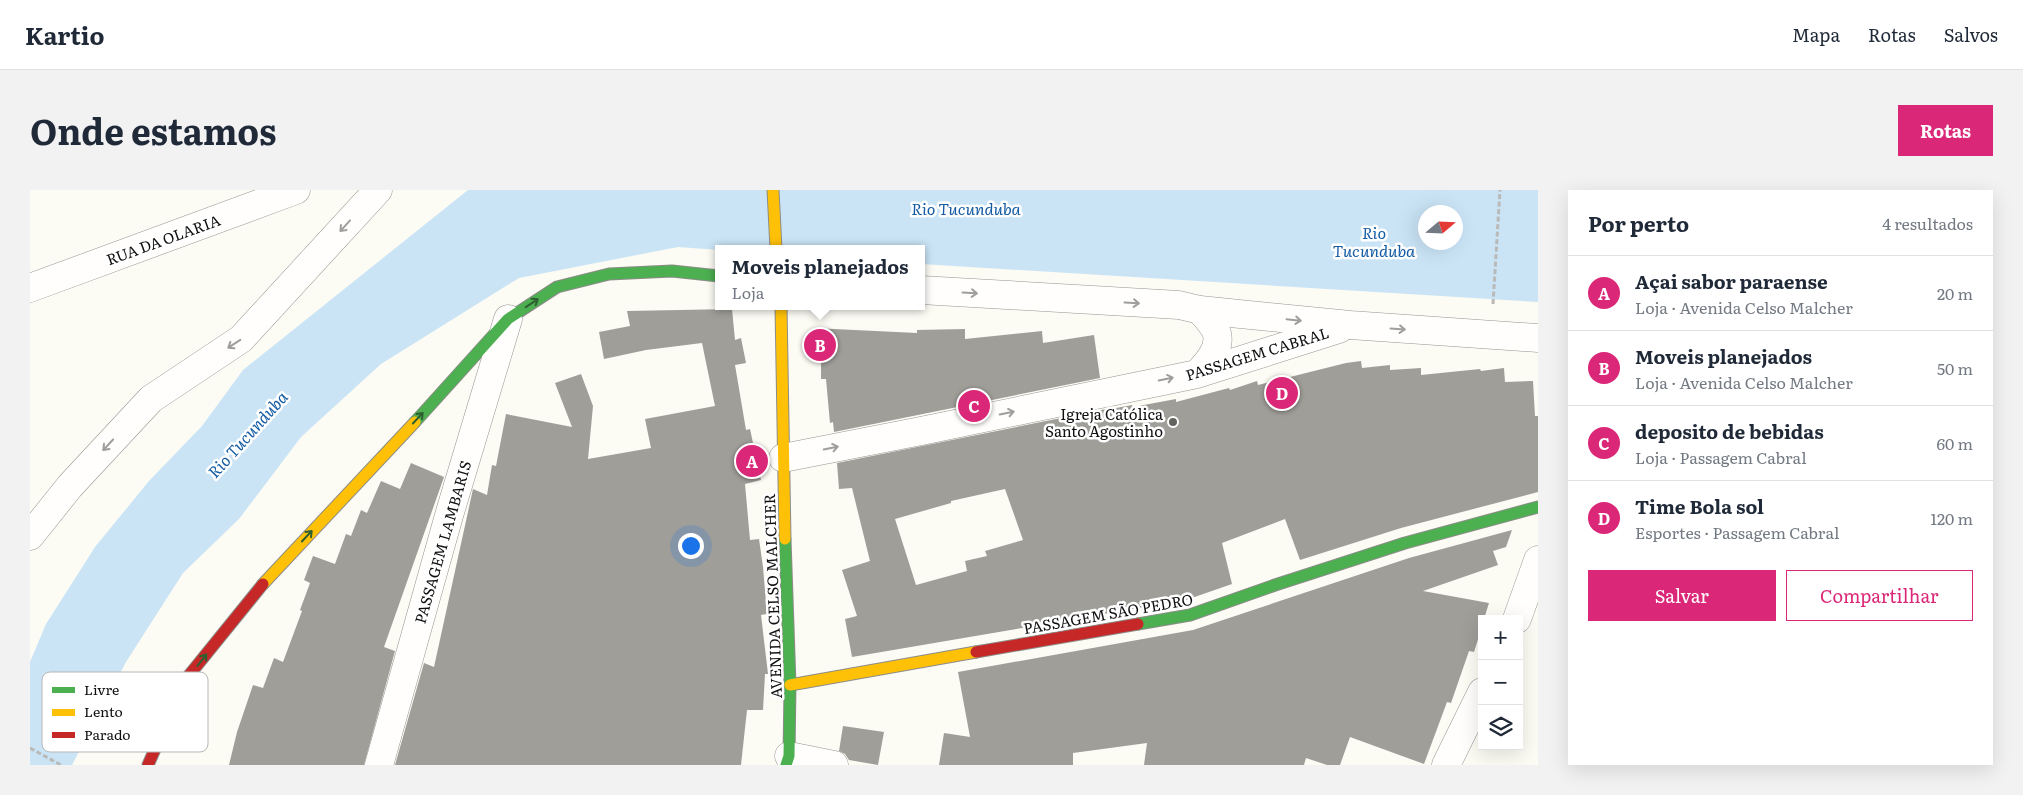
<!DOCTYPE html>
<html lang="pt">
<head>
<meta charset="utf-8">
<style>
	body { margin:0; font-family:Literata,serif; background:#f2f2f3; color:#1f2937 }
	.controls { position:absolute; right:15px; bottom:15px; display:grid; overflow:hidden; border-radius:0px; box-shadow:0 5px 20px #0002 }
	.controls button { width:45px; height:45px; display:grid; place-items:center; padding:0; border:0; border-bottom:1px solid #e0e1e3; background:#fff; color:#1f2937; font:25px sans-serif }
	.compass { position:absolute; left:1388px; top:15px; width:45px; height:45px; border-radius:50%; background:#fff; box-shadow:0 5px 20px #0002; rotate:71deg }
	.you { position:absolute; left:660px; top:355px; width:18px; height:18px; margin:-12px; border:4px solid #fff; border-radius:50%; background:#1a73e8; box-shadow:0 0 0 8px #1a73e833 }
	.badge { display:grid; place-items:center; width:32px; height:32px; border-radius:50%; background:#db2777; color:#fff; font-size:16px; font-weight:700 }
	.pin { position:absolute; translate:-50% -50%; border:2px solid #fff; box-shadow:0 1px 5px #0006 }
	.popup { position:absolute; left:685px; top:55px; width:210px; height:65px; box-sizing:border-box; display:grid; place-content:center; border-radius:0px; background:#fff; filter:drop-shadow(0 1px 4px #0005); font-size:16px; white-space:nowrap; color:#747a83 }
	.popup b { font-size:19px; color:#1f2937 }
	.popup::after { content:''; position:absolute; left:50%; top:100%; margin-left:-10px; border:10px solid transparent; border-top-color:#fff }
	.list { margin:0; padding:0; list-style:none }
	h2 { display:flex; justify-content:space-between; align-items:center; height:65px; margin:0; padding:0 20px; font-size:21px }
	h2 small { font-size:16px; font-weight:400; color:#747a83 }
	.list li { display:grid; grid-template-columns:32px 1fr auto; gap:15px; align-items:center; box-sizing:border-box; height:75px; padding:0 20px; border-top:1px solid #e0e1e3 }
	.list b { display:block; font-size:19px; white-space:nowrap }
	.list p { margin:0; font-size:16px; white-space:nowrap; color:#747a83 }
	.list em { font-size:16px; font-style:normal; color:#747a83 }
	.actions { display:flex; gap:10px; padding:15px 20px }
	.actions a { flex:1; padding:11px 0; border:1px solid #db2777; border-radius:0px; text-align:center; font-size:18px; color:#db2777 }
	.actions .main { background:#db2777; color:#fff }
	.icon { flex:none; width:28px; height:28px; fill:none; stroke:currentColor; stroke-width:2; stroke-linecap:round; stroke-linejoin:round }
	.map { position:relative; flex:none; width:1508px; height:575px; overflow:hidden; border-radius:0px }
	header { display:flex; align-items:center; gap:30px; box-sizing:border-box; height:70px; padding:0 25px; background:#fff; border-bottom:1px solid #e0e1e3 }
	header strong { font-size:24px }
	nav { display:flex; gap:28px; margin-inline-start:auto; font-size:18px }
	.intro { display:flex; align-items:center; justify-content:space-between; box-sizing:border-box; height:120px; padding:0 30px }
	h1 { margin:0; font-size:35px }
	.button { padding:12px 22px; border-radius:0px; background:#db2777; color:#fff; font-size:18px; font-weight:700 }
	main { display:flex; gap:30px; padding:0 30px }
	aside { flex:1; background:#fff; border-radius:0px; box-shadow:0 5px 20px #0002 }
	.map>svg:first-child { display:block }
	.water { fill:#cae4f6; fill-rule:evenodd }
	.building { fill:#a09e99; fill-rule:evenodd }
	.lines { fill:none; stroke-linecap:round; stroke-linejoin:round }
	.street-casing { stroke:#969592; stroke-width:29 }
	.fast-casing { stroke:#8c8c89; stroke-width:13 }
	.slow-casing { stroke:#8c8c89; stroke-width:13 }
	.jam-casing { stroke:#8c8c89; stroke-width:13 }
	.path { stroke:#b9b9b8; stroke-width:3; stroke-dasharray:5 2.5; stroke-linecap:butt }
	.street { stroke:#fffefd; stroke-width:28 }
	.fast { stroke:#4caf50; stroke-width:11 }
	.slow { stroke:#ffc107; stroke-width:11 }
	.jam { stroke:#c62828; stroke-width:11 }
	.oneway { stroke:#9f9e9e }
	.oneway2 { stroke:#2e5f30 }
	.poi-dot { fill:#62625f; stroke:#fff; stroke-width:2 }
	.labels { text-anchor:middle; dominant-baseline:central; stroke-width:5; stroke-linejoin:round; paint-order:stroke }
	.street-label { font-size:15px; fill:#0f0f0f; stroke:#fff }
	.poi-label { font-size:15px; fill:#0f0f0f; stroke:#fff; text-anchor:end }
	.water-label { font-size:16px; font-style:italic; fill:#155ca4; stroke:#fff }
	.key { fill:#fff; stroke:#b7b7b7; stroke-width:1 }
	.key-label { font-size:14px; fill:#0f0f0f }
</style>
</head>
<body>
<header>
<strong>Kartio</strong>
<nav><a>Mapa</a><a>Rotas</a><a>Salvos</a></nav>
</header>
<div class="intro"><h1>Onde estamos</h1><a class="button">Rotas</a></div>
<main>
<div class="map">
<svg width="1508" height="575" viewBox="0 0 1508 575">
	<rect width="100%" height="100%" fill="#fcfbf4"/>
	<path class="water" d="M 438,0 L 1508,0 L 1508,112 L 891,74 L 891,59 L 689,60 L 648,57 L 489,88 L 351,174 L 271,247 L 209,329 L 153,383 L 96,472 L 42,575 L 0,575 L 0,472 L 16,434 L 65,357 L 119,291 L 172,236 L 213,180 ZM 1396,22 L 1426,22 L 1426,52 L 1396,52 Z"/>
	<path class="building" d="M 702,119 L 705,150 L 711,148 L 716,173 L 705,175 L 716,240 L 720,239 L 731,290 L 715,294 L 720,350 L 729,349 L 733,377 L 737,424 L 731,425 L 738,484 L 735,484 L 733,520 L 717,520 L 711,575 L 365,575 L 394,473 L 404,477 L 443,299 L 457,305 L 462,275 L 466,276 L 476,224 L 542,237 L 525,193 L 551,184 L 563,216 L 558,269 L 621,258 L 615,229 L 685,216 L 672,153 L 616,160 L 574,169 L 569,142 L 600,136 L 597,121 Z
		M 783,138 L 887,143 L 887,140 L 935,139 L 935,149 L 1012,141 L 1013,153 L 1064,145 L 1070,188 L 804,242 L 803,232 L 800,233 L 796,189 L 791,189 L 791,170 L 782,170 Z
		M 1331,171 L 1332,178 L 1360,175 L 1360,180 L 1391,178 L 1391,185 L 1450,179 L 1451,181 L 1474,178 L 1475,192 L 1503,191 L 1505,226 L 1508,226 L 1508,302 L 1371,338 L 1270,370 L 1255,329 L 1192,353 L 1202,394 L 1156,410 L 822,467 L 815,429 L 827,426 L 812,380 L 840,371 L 822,298 L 809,299 L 807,273 L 1081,218 L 1081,219 L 1102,215 L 1103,217 L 1146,209 L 1146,212 L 1199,198 L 1200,200 L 1227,191 L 1228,195 L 1316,173 ZM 975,299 L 993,350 L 955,361 L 957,366 L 935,371 L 937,381 L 886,395 L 865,329 L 921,313 L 921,311 Z
		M 381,273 L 414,287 L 354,457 L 365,461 L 334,575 L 199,575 L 207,542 L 223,495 L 233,498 L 244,468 L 253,472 L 272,421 L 270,420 L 280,393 L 274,390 L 283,366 L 305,374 L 316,344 L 321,346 L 331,320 L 337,323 L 351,291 L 370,299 Z
		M 1482,340 L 1476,357 L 1463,361 L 1468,375 L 1393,401 L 1459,413 L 1454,429 L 1452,429 L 1452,437 L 1444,462 L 1439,461 L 1421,513 L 1417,512 L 1394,574 L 1320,547 L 1310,575 L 1297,575 L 1276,568 L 1274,575 L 1114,575 L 1117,553 L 1043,563 L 1043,575 L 909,575 L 914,543 L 940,547 L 928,482 L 1163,440 L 1379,368 Z
		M 813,536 L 854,542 L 848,575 L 819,570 L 815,564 L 809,561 Z"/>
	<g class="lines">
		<g class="street-casing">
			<path id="street" d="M 0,98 L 266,0
				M 891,100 L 1149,115 L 1170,120 L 1320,135 L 1508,148
				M 1167,184 C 1178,173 1194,156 1185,139 C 1181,132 1175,126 1170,120
				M 753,268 L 891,241 L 1167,184 L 1309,139
				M 0,346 L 40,296 L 121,209 L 211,149 L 348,0
				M 1487,429 L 1508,370
				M 759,566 L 804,575
				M 349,575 L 420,322 L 478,129
				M 1416,575 L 1452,502"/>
		</g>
		<g class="fast-casing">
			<path id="fast" d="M 385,232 L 478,129 L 527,97 L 579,84 L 642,81 L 689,86
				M 755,349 L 760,495 L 759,566 L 756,575
				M 1108,434 L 1160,425 L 1245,395 L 1375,353 L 1508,317"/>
		</g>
		<g class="slow-casing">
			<path id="slow" d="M 743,0 L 746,59
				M 751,116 L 755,349
				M 233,394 L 385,232
				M 760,495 L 946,462"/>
		</g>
		<g class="jam-casing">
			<path id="jam" d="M 946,462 L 1108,434
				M 118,575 L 156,489 L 233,394"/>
		</g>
		<path class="path" d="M 1463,114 L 1470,0
			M 0,558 L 31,575"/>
		<use href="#street" class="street"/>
		<use href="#fast" class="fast"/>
		<use href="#slow" class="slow"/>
		<use href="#jam" class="jam"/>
	</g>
	<defs><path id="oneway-shaft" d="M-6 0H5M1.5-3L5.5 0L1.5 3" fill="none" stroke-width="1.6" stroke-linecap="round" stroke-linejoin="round" transform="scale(1.25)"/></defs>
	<g class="oneway">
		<use href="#oneway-shaft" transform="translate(315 36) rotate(132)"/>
		<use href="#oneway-shaft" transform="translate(940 103) rotate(3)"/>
		<use href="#oneway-shaft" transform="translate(1102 113) rotate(3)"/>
		<use href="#oneway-shaft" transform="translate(1264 130) rotate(6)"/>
		<use href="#oneway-shaft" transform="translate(1368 139) rotate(4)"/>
		<use href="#oneway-shaft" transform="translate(204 154) rotate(147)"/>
		<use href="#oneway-shaft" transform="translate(1136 189) rotate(-12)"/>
		<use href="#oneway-shaft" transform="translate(977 223) rotate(-12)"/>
		<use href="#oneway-shaft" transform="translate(78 255) rotate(133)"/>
		<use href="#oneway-shaft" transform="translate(801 258) rotate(-11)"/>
	</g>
	<g class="oneway2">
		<use href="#oneway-shaft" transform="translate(502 113) rotate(-33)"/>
		<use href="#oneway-shaft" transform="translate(388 228) rotate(-47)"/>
		<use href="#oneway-shaft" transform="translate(277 346) rotate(-47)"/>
		<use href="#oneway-shaft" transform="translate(172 470) rotate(-52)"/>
	</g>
	<circle class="poi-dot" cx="1143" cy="232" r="5"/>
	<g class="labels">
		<g class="street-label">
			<text transform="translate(133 49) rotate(-20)">RUA DA OLARIA</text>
			<text transform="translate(1227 163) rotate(-17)">PASSAGEM CABRAL</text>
			<text transform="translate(412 352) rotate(-74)">PASSAGEM LAMBARIS</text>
			<text transform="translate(742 406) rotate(-92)">AVENIDA CELSO MALCHER</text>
			<text transform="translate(1078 423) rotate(-10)">PASSAGEM SÃO PEDRO</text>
		</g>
		<g class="poi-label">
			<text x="1133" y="223">Igreja Católica<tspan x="1133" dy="17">Santo Agostinho</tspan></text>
		</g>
		<g class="water-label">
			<text x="936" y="18">Rio Tucunduba</text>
			<text x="1344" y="42">Rio<tspan x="1344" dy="18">Tucunduba</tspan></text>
			<text transform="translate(217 244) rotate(-48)">Rio Tucunduba</text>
		</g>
	</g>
	<rect x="12" y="482" width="166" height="80" rx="8" class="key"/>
	<rect x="22" y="497" width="23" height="6" fill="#4caf50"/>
	<rect x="22" y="519" width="23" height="7" fill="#ffc107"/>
	<rect x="22" y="542" width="23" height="6" fill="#c62828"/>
	<g class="key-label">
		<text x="54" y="505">Livre</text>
		<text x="54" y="527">Lento</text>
		<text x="54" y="550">Parado</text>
	</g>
</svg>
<div class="controls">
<button>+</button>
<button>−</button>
<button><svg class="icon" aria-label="layers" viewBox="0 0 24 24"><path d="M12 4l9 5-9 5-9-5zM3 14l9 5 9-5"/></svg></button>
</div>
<svg class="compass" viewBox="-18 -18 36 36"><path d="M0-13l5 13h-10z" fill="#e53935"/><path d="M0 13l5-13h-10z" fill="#747a83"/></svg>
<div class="you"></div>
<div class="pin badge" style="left:722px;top:271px">A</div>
<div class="pin badge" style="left:790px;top:155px">B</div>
<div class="popup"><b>Moveis planejados</b>Loja</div>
<div class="pin badge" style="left:944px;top:216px">C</div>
<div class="pin badge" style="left:1252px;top:203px">D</div>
</div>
<aside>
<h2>Por perto<small>4 resultados</small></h2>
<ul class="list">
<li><span class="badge">A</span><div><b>Açai sabor paraense</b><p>Loja · Avenida Celso Malcher</p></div><em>20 m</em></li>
<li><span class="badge">B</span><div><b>Moveis planejados</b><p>Loja · Avenida Celso Malcher</p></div><em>50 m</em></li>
<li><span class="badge">C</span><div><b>deposito de bebidas</b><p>Loja · Passagem Cabral</p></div><em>60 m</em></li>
<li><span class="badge">D</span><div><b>Time Bola sol</b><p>Esportes · Passagem Cabral</p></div><em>120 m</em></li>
</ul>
<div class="actions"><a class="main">Salvar</a><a>Compartilhar</a></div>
</aside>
</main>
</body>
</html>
